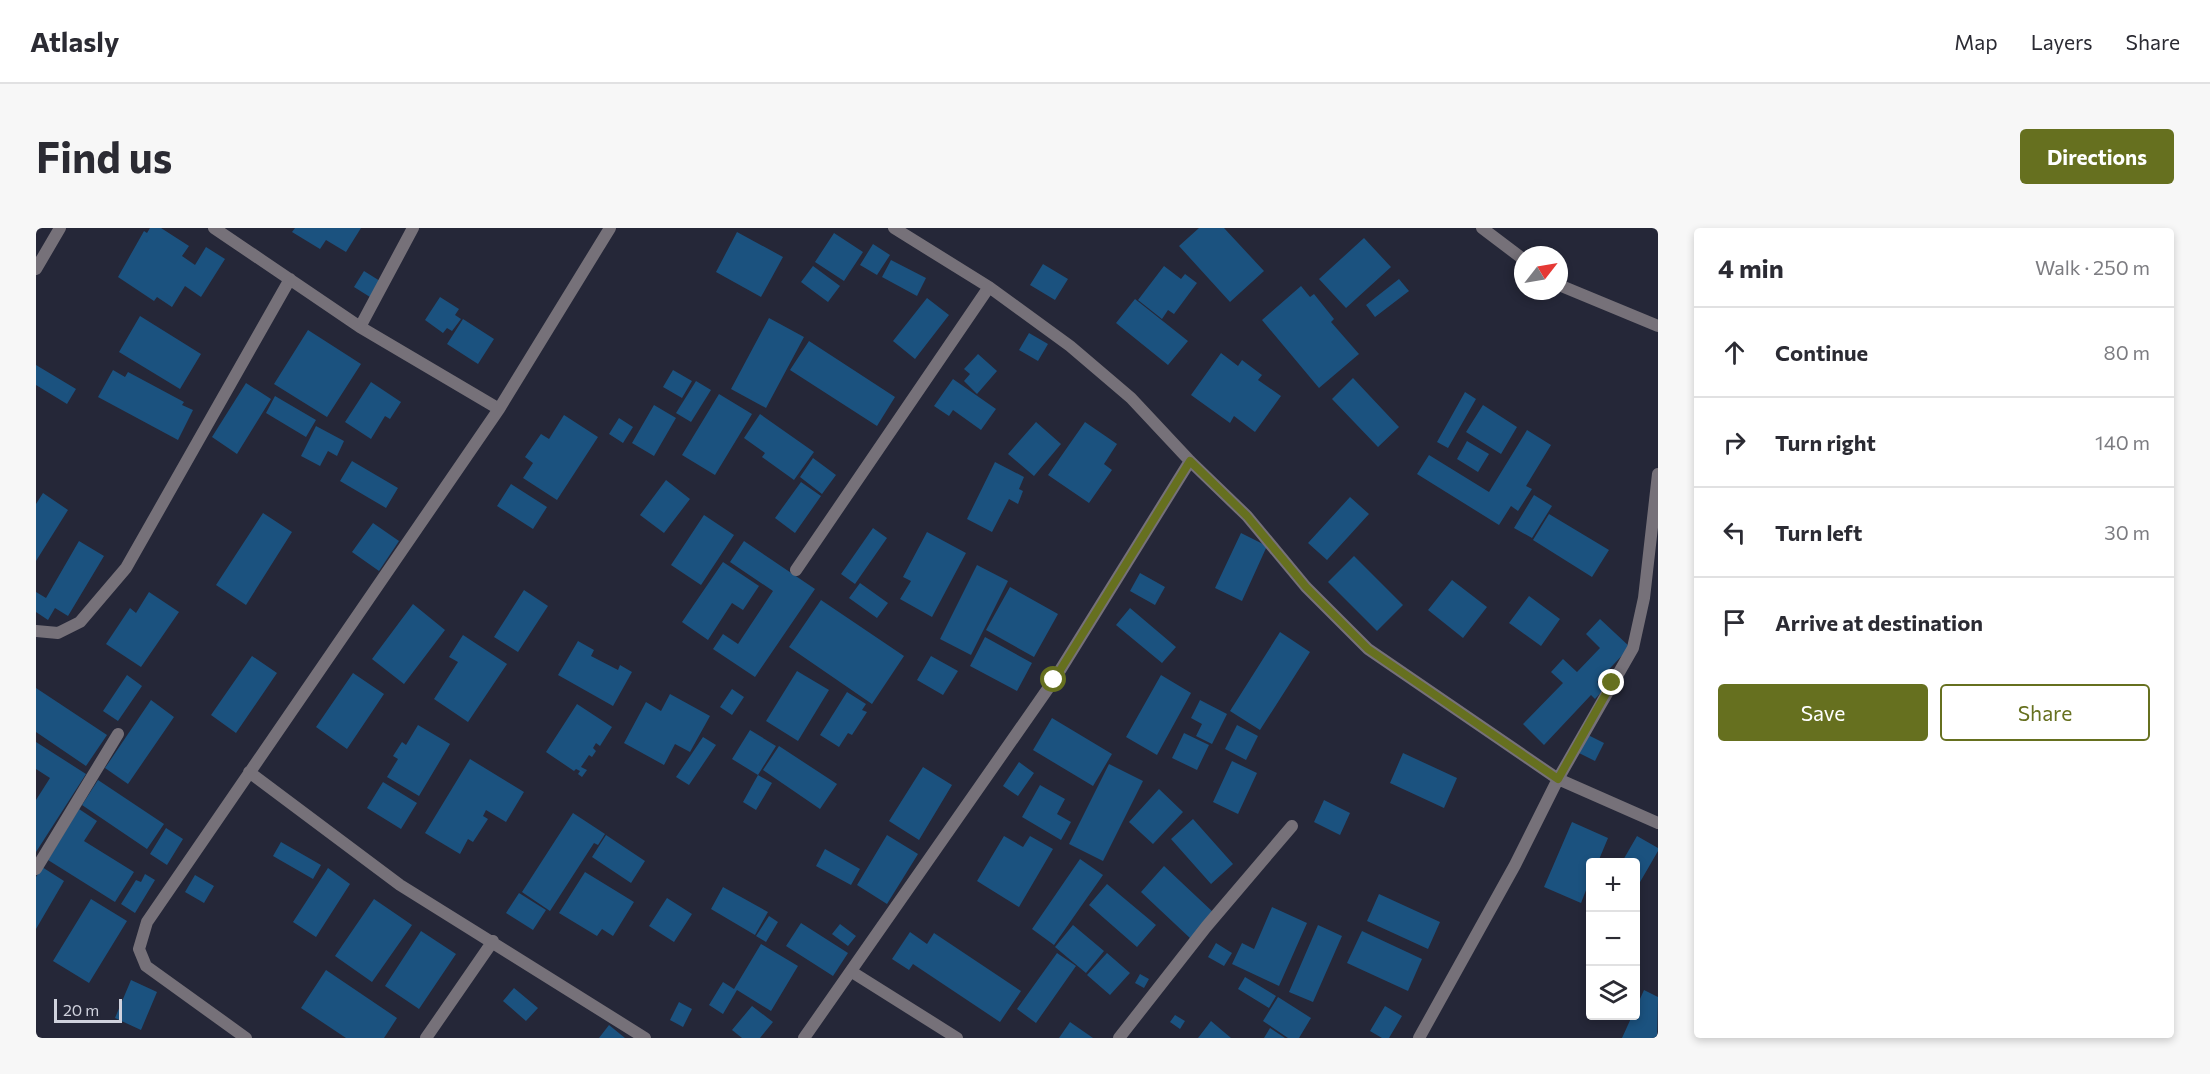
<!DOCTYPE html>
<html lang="en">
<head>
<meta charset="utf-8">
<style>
	body { margin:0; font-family:Commissioner,sans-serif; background:#f7f7f7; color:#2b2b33 }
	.controls { position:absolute; right:18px; bottom:18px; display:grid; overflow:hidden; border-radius:6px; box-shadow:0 3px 9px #0003 }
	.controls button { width:54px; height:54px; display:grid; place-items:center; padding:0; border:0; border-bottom:2px solid #e1e1e2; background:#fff; color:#2b2b33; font:30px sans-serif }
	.compass { position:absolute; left:1478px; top:18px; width:54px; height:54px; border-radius:50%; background:#fff; box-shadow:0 3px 9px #0003; rotate:59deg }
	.scale { position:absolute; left:18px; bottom:15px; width:68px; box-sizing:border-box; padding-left:6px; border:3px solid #d0d2dd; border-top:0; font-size:16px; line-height:21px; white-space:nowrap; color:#d0d2dd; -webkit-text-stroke:4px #252738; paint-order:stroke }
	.stop { position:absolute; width:18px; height:18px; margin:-14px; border:4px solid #66701f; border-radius:50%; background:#fff }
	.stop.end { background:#66701f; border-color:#fff; box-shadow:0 2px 6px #0008 }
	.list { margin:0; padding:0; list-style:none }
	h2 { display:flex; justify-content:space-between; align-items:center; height:78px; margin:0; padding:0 24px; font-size:26px }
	h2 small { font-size:20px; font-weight:400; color:#7c7c81 }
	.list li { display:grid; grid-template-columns:39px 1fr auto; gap:18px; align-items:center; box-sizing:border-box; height:90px; padding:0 24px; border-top:2px solid #e1e1e2 }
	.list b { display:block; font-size:22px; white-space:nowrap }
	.list em { font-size:20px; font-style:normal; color:#7c7c81 }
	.actions { display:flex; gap:12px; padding:18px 24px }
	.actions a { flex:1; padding:14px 0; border:2px solid #66701f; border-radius:6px; text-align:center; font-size:21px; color:#66701f }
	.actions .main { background:#66701f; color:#fff }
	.icon { flex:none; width:33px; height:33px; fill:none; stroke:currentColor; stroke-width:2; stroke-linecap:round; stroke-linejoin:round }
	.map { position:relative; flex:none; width:1622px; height:810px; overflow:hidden; border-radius:6px }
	header { display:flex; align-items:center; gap:36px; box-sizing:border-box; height:84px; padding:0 30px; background:#fff; border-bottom:2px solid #e1e1e2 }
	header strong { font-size:28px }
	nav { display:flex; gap:33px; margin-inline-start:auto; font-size:21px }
	.intro { display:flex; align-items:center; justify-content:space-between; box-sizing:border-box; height:144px; padding:0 36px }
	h1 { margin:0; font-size:42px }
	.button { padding:15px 27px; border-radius:6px; background:#66701f; color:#fff; font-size:21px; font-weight:700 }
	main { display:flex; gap:36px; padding:0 36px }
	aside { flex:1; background:#fff; border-radius:6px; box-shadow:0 3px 9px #0003 }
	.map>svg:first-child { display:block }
	.building { fill:#1b527f }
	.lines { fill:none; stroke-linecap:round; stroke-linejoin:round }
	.street { stroke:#767179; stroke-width:12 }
	.route { stroke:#66701f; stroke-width:8 }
</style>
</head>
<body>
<header>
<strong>Atlasly</strong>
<nav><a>Map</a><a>Layers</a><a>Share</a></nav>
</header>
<div class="intro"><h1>Find us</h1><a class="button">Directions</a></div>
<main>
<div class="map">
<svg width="1622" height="810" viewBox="0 0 1622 810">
	<rect width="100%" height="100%" fill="#252738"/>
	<path class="building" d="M 114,0 L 125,0 L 153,18 L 146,28 L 159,37 L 170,19 L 189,31 L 165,69 L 149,58 L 136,79 L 121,69 L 118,73 L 82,49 L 108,3 L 111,5 Z
		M 259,0 L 325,0 L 310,24 L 290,12 L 284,21 L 256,4 Z
		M 1163,0 L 1188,0 L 1228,43 L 1194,74 L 1143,18 Z
		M 701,4 L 747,29 L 725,69 L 680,44 Z
		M 798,5 L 827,24 L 808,53 L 779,34 Z
		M 1328,10 L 1355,39 L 1310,80 L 1283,51 Z
		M 837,16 L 854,27 L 841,47 L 824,37 Z
		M 855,32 L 890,50 L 881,68 L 846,49 Z
		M 1007,36 L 1032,51 L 1019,72 L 994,57 Z
		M 777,38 L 804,58 L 792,74 L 765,54 Z
		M 1128,38 L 1145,51 L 1149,46 L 1161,55 L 1138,86 L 1132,82 L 1126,91 L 1102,72 Z
		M 328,43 L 344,53 L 334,69 L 318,59 Z
		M 1363,51 L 1373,63 L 1339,89 L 1330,77 Z
		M 1265,58 L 1274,69 L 1278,66 L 1298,91 L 1295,94 L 1323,126 L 1283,160 L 1226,92 Z
		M 404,69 L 423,81 L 419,87 L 425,91 L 416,103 L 411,100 L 407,105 L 389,92 Z
		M 891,70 L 913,87 L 879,131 L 857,113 Z
		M 1099,71 L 1152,113 L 1132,137 L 1080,95 Z
		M 104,88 L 165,126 L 144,161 L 83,124 Z
		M 733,90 L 768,109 L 730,180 L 695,161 Z
		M 427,91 L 458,111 L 442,136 L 411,116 Z
		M 272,102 L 325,136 L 291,189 L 238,156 Z
		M 993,105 L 1012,116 L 1002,133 L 983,122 Z
		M 773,113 L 859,169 L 841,198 L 754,142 Z
		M 1185,125 L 1202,138 L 1206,132 L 1226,147 L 1222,152 L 1245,168 L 1219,204 L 1198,188 L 1194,195 L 1155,167 Z
		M 942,126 L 961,143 L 941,166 L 928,153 L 934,146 L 928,141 Z
		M 0,137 L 40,161 L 31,176 L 0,157 Z
		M 77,142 L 89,149 L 92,144 L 148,174 L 146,177 L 157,182 L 142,212 L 62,169 Z
		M 637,142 L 656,153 L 646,170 L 627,159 Z
		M 1317,150 L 1363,199 L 1342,219 L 1296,171 Z
		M 917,151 L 960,181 L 945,202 L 917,182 L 913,188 L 898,178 Z
		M 660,153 L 675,162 L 655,194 L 640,185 Z
		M 335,154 L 365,174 L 354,191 L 349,188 L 335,211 L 309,194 Z
		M 210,155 L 235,171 L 201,226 L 176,209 Z
		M 1429,164 L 1440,171 L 1412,220 L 1401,214 Z
		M 683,166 L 716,186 L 679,247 L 646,227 Z
		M 239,168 L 280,192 L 270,209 L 230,185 Z
		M 618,177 L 640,190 L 618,228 L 596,215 Z
		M 1447,177 L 1481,199 L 1465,226 L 1430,204 Z
		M 724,186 L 778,224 L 758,252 L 726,229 L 729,225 L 708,210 Z
		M 528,187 L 562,209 L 521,272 L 487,250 L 497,235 L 489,229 L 505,206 L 513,211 Z
		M 583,190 L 597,199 L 587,215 L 573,206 Z
		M 1000,194 L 1025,216 L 998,248 L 972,226 Z
		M 1049,194 L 1081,216 L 1068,236 L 1076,242 L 1053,275 L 1012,247 Z
		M 280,198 L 308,213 L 301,228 L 292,223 L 284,238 L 265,228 Z
		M 1491,202 L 1515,217 L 1490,258 L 1496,261 L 1482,283 L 1475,278 L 1463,297 L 1381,246 L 1393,227 L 1453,264 Z
		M 1431,213 L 1453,226 L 1442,244 L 1421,231 Z
		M 777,230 L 800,247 L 786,266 L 764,249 Z
		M 316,233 L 362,260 L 350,280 L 304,253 Z
		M 959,234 L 988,249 L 983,261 L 987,263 L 982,276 L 973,271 L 956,304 L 931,291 Z
		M 630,252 L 654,271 L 628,305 L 604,287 Z
		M 765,254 L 785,268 L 759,305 L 739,290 Z
		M 475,256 L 511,279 L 497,301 L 461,278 Z
		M 7,265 L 32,282 L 0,333 L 0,276 Z
		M 1498,267 L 1516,278 L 1496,310 L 1478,300 Z
		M 1314,269 L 1333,286 L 1291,332 L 1272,315 Z
		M 227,285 L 256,304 L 210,377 L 180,357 Z
		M 1513,286 L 1573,322 L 1556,349 L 1497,312 Z
		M 668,287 L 698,307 L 665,357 L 635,337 Z
		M 337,295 L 363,313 L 343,343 L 316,324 Z
		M 837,300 L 851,310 L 819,356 L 805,346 Z
		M 891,304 L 930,325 L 896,389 L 864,371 L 875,353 L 867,349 Z
		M 1205,305 L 1231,318 L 1206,373 L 1179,360 Z
		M 43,313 L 68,328 L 32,388 L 19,380 L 12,392 L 0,384 L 0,364 L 10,370 Z
		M 708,313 L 779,361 L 719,449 L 677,421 L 687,406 L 702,416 L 737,363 L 694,334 Z
		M 1318,328 L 1367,377 L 1341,403 L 1292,354 Z
		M 687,334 L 723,358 L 707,382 L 696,375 L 672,412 L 646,394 Z
		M 941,337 L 972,353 L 935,427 L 904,411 Z
		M 1104,345 L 1129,359 L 1119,377 L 1094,363 Z
		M 1416,352 L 1451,379 L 1427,410 L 1392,382 Z
		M 824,355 L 852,375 L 841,390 L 813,370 Z
		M 974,359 L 1022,386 L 998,429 L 950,402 Z
		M 488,362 L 512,378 L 482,424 L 458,409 Z
		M 113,364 L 143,384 L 105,439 L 70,416 L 94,380 L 100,385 Z
		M 1493,368 L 1524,391 L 1505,418 L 1473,395 Z
		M 785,372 L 868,428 L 836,476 L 753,419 Z
		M 377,376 L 409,402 L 368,456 L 336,431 Z
		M 1094,380 L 1140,419 L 1126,435 L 1080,397 Z
		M 1564,391 L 1594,419 L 1561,454 L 1568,461 L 1559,471 L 1555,467 L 1508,517 L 1487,496 L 1527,455 L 1515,444 L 1527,431 L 1541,444 L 1564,420 L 1550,406 Z
		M 1244,404 L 1274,424 L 1224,502 L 1194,483 Z
		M 427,407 L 471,436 L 432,494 L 398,471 L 422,434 L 413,429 Z
		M 949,409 L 996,435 L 981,463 L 934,438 Z
		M 542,413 L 558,422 L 555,428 L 582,442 L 584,437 L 596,444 L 577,478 L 522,447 Z
		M 216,428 L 241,445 L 200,505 L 175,487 Z
		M 895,428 L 922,443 L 907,467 L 881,452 Z
		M 761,443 L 793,462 L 762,513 L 730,493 Z
		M 317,445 L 348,466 L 311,521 L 280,499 Z
		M 91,447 L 106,458 L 82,493 L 67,483 Z
		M 1125,447 L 1155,465 L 1121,527 L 1090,509 Z
		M 0,460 L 71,507 L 50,538 L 0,504 Z
		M 696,461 L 708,469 L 696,487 L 684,479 Z
		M 811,464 L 830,476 L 826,482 L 831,484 L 816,507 L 812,505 L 803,519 L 784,507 Z
		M 634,466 L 674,488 L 654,524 L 639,516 L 628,537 L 588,515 L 610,474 L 625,483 Z
		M 115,472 L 138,489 L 92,556 L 69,540 Z
		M 1164,472 L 1191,486 L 1176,516 L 1160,508 L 1166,496 L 1155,490 Z
		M 541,476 L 576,499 L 564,518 L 560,515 L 557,520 L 560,523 L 556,529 L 553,527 L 545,539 L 551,542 L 546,549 L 542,546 L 544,543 L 540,541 L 538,543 L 510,524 Z
		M 1016,490 L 1076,526 L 1057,558 L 997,522 Z
		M 382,497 L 414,516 L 383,568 L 351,549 L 362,531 L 357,528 L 366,514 L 370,517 Z
		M 1201,497 L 1222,508 L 1210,532 L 1189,521 Z
		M 714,502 L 740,518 L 722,547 L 696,531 Z
		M 1148,505 L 1173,517 L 1161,542 L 1136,530 Z
		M 1552,507 L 1568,515 L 1559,533 L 1543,525 Z
		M 667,509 L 680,517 L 653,557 L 640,549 Z
		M 0,514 L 50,546 L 0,624 L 0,572 L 14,550 L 0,541 Z
		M 743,518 L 801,556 L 784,581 L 727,542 Z
		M 1367,525 L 1421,550 L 1408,580 L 1354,555 Z
		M 434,531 L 488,564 L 470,594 L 450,582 L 447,588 L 452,591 L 437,614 L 432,611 L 424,626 L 389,605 Z
		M 1196,533 L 1221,545 L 1202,586 L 1177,574 Z
		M 983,534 L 998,545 L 982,568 L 967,558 Z
		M 1073,536 L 1107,553 L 1067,633 L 1033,616 Z
		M 887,539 L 916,557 L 883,612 L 853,593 Z
		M 722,547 L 736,555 L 720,582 L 707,574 Z
		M 62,552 L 128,596 L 111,621 L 46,577 Z
		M 347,554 L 381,575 L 365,601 L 331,580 Z
		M 1004,557 L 1029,571 L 1021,586 L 1035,594 L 1025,612 L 986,589 Z
		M 1123,561 L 1147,584 L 1117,616 L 1093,594 Z
		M 1288,572 L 1314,585 L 1304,607 L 1278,594 Z
		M 43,581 L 61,593 L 48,613 L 98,644 L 79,674 L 12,632 Z
		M 537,585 L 569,606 L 562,617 L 558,615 L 514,683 L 486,664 Z
		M 1157,591 L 1197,636 L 1175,656 L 1135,611 Z
		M 1536,594 L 1572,610 L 1562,634 L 1554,634 L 1554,652 L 1545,675 L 1508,659 Z
		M 130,600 L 147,611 L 131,637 L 114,626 Z
		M 570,607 L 609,633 L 595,655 L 556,629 Z
		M 851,607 L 882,626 L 851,676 L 821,657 Z
		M 968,608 L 987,619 L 994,608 L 1017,621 L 983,679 L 941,653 Z
		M 1601,608 L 1622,620 L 1622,623 L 1600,661 L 1600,634 L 1586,634 Z
		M 245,614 L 285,637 L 277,651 L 237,628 Z
		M 789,621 L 824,641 L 815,657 L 780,638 Z
		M 1044,631 L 1067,647 L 1018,717 L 996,701 Z
		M 1128,638 L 1178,685 L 1155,711 L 1105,664 Z
		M 6,639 L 28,653 L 0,701 L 0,649 Z
		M 292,640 L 314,656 L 280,709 L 257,694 Z
		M 549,644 L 598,674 L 577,708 L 566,701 L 561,708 L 523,685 Z
		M 109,646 L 119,652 L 99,685 L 85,676 L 100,652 L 105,654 Z
		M 159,647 L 178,658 L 168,675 L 149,664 Z
		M 1071,656 L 1120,697 L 1101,719 L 1053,677 Z
		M 687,659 L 732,684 L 719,707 L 675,681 Z
		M 483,665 L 510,682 L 497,702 L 470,685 Z
		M 1343,666 L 1404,694 L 1392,721 L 1331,693 Z
		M 631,670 L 656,686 L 638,714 L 613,698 Z
		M 55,671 L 91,693 L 53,755 L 17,733 Z
		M 338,671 L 376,697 L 336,754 L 299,728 Z
		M 1236,679 L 1271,695 L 1243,758 L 1196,736 L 1206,715 L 1218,721 Z
		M 733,688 L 742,694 L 730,714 L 720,708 Z
		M 765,695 L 812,725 L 797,748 L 750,718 Z
		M 804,696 L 820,708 L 812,718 L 796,706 Z
		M 1037,697 L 1068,723 L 1050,745 L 1019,719 Z
		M 1282,697 L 1306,708 L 1277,774 L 1253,764 Z
		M 385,703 L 420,726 L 383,781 L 349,758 Z
		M 1326,703 L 1386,731 L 1372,763 L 1311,735 Z
		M 874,704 L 891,716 L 898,705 L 985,763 L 964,794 L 877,736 L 873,742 L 856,731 Z
		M 1180,715 L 1196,725 L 1188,738 L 1172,729 Z
		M 725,716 L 762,738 L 735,783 L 701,762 L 687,786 L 673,777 L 687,754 L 698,761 Z
		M 1021,725 L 1040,738 L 1000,795 L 981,781 Z
		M 1071,725 L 1094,745 L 1074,767 L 1051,747 Z
		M 290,742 L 361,790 L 348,810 L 310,810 L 265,780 Z
		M 1104,746 L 1113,751 L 1108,760 L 1099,755 Z
		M 1209,749 L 1240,768 L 1233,780 L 1202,761 Z
		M 95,752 L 121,764 L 105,802 L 79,790 Z
		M 478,760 L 502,780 L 490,793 L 467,773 Z
		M 1608,762 L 1622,769 L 1621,810 L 1586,810 L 1596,788 L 1600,788 L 1600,780 Z
		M 1242,769 L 1275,790 L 1263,810 L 1252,810 L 1227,793 Z
		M 643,774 L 656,781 L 647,799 L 634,792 Z
		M 716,778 L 737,794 L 724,810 L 706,810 L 696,802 Z
		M 1349,778 L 1366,788 L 1353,810 L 1346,810 L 1334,803 Z
		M 1139,787 L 1149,793 L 1144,801 L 1134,794 Z
		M 1175,793 L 1195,810 L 1162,810 Z
		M 1034,794 L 1057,810 L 1023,810 Z
		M 573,797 L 589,810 L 563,810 Z
		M 1234,800 L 1249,810 L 1228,810 Z"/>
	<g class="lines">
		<path class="street" d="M 178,0 L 324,99 L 463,181
			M 858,0 L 953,59 L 1034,118 L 1095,170 L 1154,233 L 1211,288 L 1270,359 L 1332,421 L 1522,551 L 1622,595
			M 1446,0 L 1487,31
			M 0,41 L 24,0
			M 1523,57 L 1622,98
			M 324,99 L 377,0
			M 760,342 L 953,59
			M 0,403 L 22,405 L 44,394 L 90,340 L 254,51
			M 213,544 L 364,657 L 609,810
			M 0,641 L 82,506
			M 816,744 L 921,810
			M 210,810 L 110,738 L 103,721 L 111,694 L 463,181 L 574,0
			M 390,810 L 457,713
			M 768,810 L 1018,452 L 1154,233
			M 1083,810 L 1170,699 L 1256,598
			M 1383,810 L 1479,637 L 1522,551 L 1597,420 L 1608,370 L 1622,246"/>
	</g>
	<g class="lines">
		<path class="route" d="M 1018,452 L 1154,233 L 1211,288 L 1270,359 L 1332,421 L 1522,551 L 1576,455"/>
	</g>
</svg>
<div class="controls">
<button>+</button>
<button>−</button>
<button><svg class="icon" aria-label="layers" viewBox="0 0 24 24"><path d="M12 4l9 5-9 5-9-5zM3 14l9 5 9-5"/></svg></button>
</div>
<svg class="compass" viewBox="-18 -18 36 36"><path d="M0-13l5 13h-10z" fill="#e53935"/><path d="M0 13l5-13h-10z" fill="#7c7c81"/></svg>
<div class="scale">20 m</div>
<div class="stop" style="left:1018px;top:452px"></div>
<div class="stop end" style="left:1576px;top:455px"></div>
</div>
<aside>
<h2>4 min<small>Walk · 250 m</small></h2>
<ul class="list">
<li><svg class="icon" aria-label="ahead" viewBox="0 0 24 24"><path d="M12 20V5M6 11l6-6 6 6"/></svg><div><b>Continue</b></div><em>80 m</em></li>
<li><svg class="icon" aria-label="right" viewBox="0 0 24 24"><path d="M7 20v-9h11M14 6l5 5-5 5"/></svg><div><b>Turn right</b></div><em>140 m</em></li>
<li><svg class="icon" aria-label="left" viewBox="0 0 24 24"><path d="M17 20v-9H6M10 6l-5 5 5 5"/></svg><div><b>Turn left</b></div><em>30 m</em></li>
<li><svg class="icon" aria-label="arrive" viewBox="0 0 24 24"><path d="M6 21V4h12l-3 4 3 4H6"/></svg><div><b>Arrive at destination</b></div></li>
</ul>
<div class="actions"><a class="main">Save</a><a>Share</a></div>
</aside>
</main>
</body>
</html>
